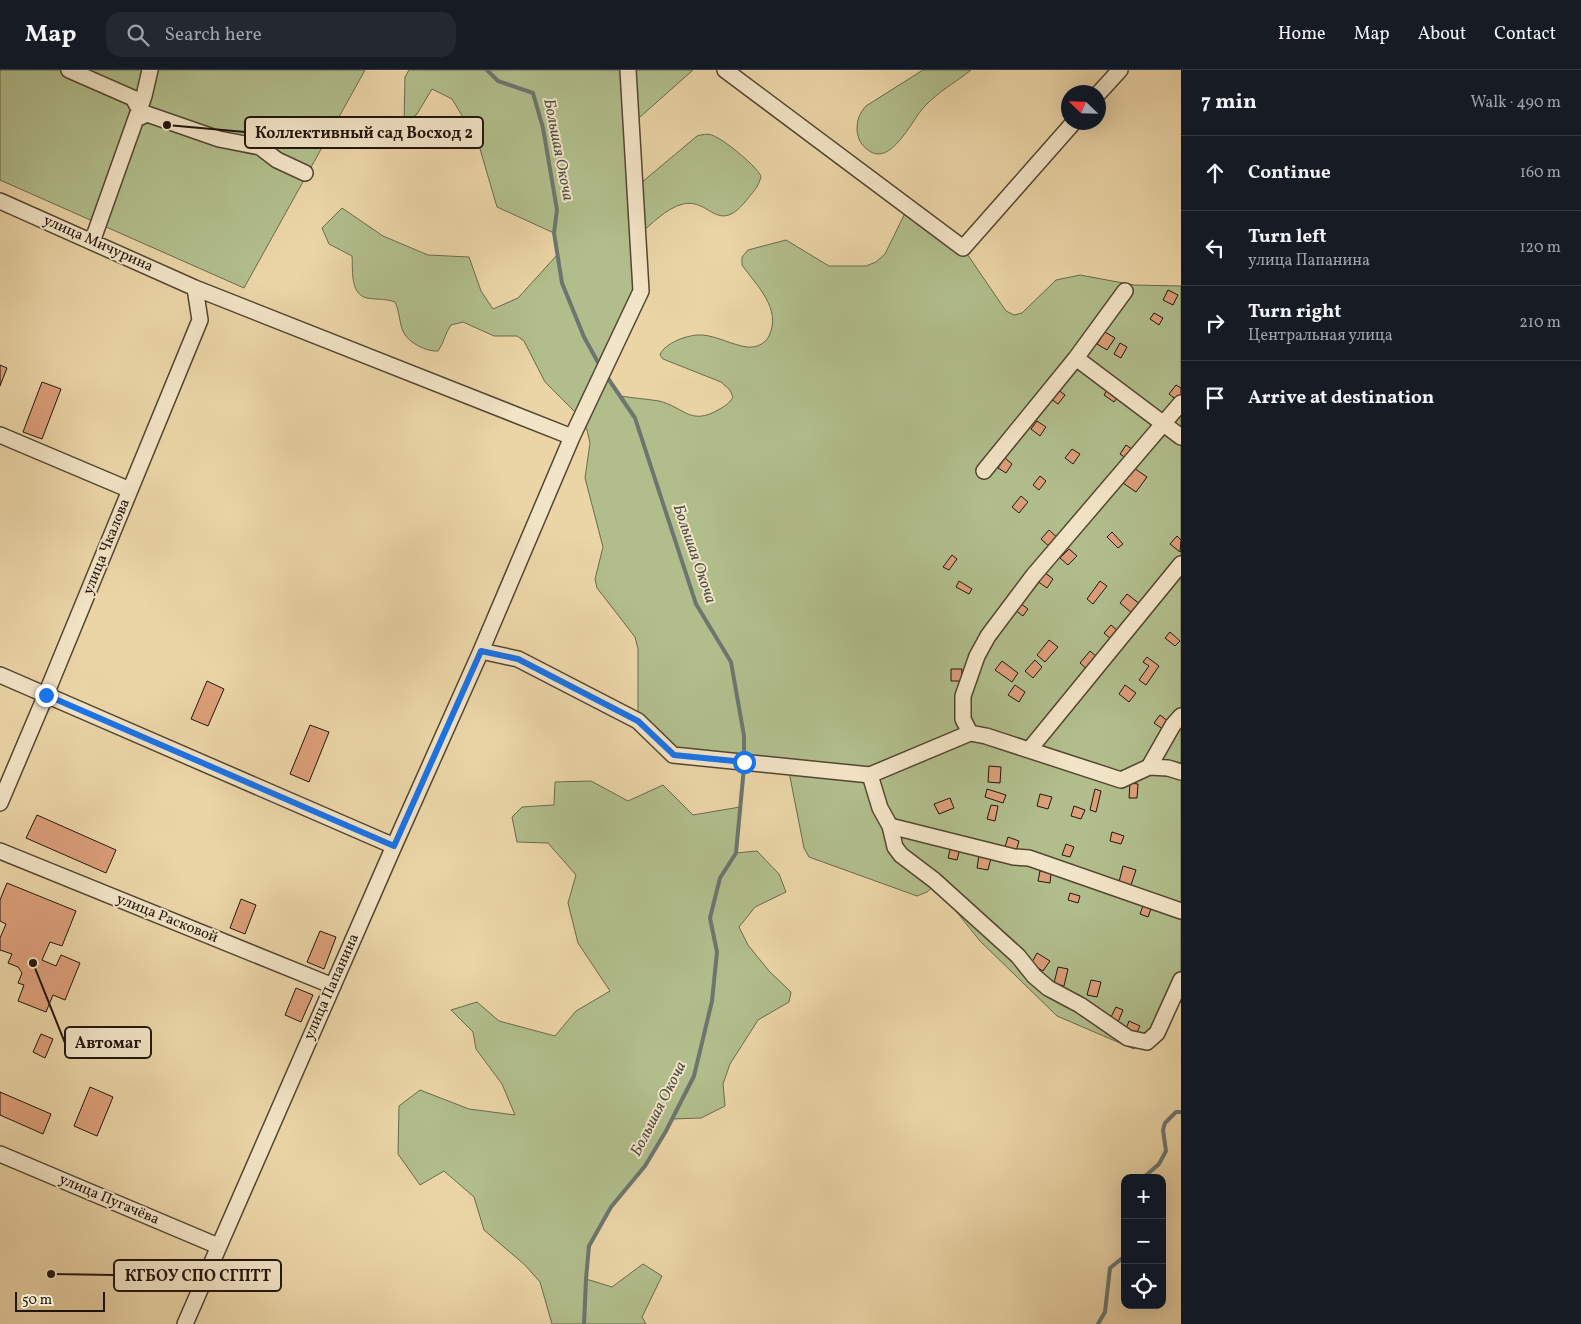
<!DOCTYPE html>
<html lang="en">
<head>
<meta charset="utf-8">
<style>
	body { margin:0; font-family:Vollkorn,serif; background:#242831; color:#f1f3f6 }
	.controls { position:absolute; right:15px; bottom:15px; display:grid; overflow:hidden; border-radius:10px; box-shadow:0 5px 20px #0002 }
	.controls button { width:45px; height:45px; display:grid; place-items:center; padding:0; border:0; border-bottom:1px solid #363941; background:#171b24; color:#f1f3f6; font:25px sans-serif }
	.compass { position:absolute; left:1061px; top:15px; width:45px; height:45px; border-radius:50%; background:#171b24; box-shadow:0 5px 20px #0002; rotate:293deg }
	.scale { position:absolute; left:15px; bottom:12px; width:90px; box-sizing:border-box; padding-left:5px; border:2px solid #22160a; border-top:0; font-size:14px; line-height:18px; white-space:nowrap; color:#22160a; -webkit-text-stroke:4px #f2e4c6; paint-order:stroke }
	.stop { position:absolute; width:15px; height:15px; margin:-11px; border:4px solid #1a73e8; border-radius:50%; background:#fff }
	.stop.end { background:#1a73e8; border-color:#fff; box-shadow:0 1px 5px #0008 }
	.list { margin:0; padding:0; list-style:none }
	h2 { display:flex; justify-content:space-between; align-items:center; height:65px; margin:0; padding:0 20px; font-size:21px }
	h2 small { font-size:16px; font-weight:400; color:#9ea1a6 }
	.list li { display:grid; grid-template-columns:32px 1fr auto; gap:15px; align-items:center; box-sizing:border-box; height:75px; padding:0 20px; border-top:1px solid #363941 }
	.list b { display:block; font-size:19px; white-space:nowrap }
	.list p { margin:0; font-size:16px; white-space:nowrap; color:#9ea1a6 }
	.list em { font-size:16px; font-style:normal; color:#9ea1a6 }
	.icon { flex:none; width:28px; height:28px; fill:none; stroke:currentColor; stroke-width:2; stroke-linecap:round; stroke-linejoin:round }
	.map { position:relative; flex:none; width:1181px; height:1254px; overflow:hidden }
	header { display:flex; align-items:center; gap:30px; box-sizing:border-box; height:70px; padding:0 25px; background:#171b24; border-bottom:1px solid #363941 }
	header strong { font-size:24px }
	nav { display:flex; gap:28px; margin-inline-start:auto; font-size:18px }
	.search { width:350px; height:45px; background:#242831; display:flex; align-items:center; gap:12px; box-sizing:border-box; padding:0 18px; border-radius:15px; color:#9ea1a6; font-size:19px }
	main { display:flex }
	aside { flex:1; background:#171b24 }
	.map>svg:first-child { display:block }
	.green { fill:#b1be8c; stroke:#6a6a4b }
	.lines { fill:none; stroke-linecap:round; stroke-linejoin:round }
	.stream { stroke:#6c766f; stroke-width:4 }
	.building { fill:#dc9f7a; stroke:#22160a }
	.minor-casing { stroke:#544631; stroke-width:18 }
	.minor { stroke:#f2e4c6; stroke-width:15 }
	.route { stroke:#1a73e8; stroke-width:6 }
	.labels { text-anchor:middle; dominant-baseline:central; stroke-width:4; stroke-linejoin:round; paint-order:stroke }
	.street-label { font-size:15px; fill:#22160a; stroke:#f2e4c6 }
	.water-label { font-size:16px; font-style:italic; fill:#4d4e45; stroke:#f2e4c6 }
	.leader { fill:none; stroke:#22160a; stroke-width:2 }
	.callout-dot { fill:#22160a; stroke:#f2e4c6; stroke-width:2 }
	.callout { fill:#f2e4c6; stroke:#22160a; stroke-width:2 }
	.callout-label { font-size:16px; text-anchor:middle; font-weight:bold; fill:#22160a }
</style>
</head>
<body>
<header>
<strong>Map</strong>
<div class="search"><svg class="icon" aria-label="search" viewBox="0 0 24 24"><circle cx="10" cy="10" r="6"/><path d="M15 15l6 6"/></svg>Search here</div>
<nav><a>Home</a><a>Map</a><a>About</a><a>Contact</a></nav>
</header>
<main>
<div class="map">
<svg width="1181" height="1254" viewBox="0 0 1181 1254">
	<rect width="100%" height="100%" fill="#ebd5a7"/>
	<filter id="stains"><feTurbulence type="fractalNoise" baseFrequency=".004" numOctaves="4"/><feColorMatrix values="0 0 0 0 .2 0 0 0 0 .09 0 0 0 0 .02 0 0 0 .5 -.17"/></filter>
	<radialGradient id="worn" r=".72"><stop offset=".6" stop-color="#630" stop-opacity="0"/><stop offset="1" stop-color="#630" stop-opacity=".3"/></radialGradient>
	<path class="green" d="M 0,0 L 365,0 L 244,218 L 0,110 Z
		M 409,0 L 693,0 L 631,55 L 635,118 L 697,66 C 704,64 710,63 716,67 C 728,73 755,95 761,106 C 759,117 752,123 745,132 C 717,165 710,128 683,134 C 666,138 651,155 638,165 L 641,221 L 603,301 L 620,326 C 633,328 647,329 659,331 C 684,337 690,356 718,340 C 725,336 729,334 733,327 L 730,320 L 721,312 L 663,289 L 660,285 C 664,273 689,264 702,265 C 717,266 732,275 747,277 C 756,278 765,274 769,266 C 782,239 757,216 742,195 L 742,187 L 748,180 L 786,170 L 829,196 L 866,196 L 876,192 L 885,184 L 908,137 L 963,178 L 1006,241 L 1014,245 L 1022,243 L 1056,210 L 1080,205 L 1134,215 L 1181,216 L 1181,932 L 1134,979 L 1057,946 L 980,871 L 935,815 L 927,822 L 917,826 L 809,787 L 804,778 L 788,697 L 673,685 L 638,651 L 638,579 L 635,567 L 597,518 L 595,509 L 603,477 L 585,408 L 590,373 L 587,360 L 581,348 L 545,312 L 524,271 L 517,266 L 494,266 L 463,252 L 451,255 C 445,263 444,273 438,281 C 427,282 409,273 404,263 C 399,254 400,242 395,232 C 385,228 370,230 364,227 C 350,221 353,198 352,186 L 329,174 L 322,158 L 342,138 L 383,166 L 428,185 L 469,187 L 481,221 L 493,239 L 518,228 L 557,185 L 554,163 L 497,137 L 478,72 L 452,29 L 432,19 L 417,44 L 404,54 L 405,7 Z
		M 923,0 L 971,0 C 956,12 938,22 925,36 C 912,49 891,98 868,80 C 861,75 858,69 857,60 C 857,50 859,44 866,36 Z
		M 591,711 L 628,731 L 663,715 L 693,745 L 740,737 L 736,783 L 757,781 L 779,804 L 786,822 L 755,837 L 739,857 L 748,875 L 769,901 L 791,922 L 789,932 L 758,950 L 730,994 L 723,1014 L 725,1036 L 701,1048 L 672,1049 L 645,1096 L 611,1137 L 589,1176 L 586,1209 L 612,1217 L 643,1194 L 662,1206 L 642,1247 L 646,1254 L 552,1254 L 540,1212 L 525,1195 L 484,1160 L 474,1127 L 444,1101 L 420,1115 L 398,1084 L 399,1036 L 420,1020 L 469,1039 L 515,1045 L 502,1014 L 476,979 L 473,962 L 451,940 L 477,932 L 499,951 L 555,966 L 576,941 L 610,921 L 578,873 L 568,833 L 576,805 L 548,773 L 517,772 L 512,747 L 522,737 L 554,735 L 555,712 Z"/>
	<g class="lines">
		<path class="stream" d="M 487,0 L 498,11 L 533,23 L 543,58 L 557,140 L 554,163 L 562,213 L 584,267 L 600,296
			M 605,304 L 635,348 L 696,534 L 731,592 L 744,666 L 744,690
			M 1143,1108 L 1159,1094 L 1166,1081 L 1163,1060 L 1165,1053 L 1176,1042 L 1181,1042
			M 584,1254 L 586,1209 L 589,1176 L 611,1137 L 645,1096 L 666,1061 L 694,1006 L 712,931 L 717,882 L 710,848 L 720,808 L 736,783 L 744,697
			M 1098,1254 L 1105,1242 L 1110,1198 L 1125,1186"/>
	</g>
	<path class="building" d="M 1168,220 L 1178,225 L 1173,235 L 1163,230 Z
		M 1154,243 L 1163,248 L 1159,255 L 1150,249 Z
		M 1105,262 L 1115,268 L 1107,280 L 1097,274 Z
		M 1120,273 L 1127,277 L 1121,288 L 1114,284 Z
		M 0,295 L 7,298 L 0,316 Z
		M 42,312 L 61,319 L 42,369 L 23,362 Z
		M 1176,315 L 1181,318 L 1181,327 L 1178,331 L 1169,324 Z
		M 1109,317 L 1120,324 L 1114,332 L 1104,325 Z
		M 1057,319 L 1065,325 L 1058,334 L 1050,328 Z
		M 1037,351 L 1046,357 L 1040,366 L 1031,359 Z
		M 1126,375 L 1136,382 L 1130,391 L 1120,384 Z
		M 1072,379 L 1080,384 L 1073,394 L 1065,388 Z
		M 1005,388 L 1012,394 L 1006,403 L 998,398 Z
		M 1134,398 L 1147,407 L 1136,422 L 1123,413 Z
		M 1040,406 L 1046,411 L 1039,420 L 1033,415 Z
		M 1021,426 L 1028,432 L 1019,443 L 1012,437 Z
		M 1049,460 L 1060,470 L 1052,479 L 1041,469 Z
		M 1112,462 L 1123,474 L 1118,478 L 1107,467 Z
		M 1177,466 L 1181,470 L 1180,482 L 1170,474 Z
		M 1069,479 L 1077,486 L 1068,495 L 1060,488 Z
		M 952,485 L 957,489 L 949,500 L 943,497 Z
		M 1044,502 L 1053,509 L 1047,518 L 1037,511 Z
		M 959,511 L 972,519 L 969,524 L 956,517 Z
		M 1100,511 L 1107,516 L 1093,534 L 1087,529 Z
		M 1127,524 L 1140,534 L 1132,543 L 1120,533 Z
		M 1020,533 L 1028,539 L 1023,546 L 1015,540 Z
		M 1111,555 L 1119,562 L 1112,570 L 1104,563 Z
		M 1170,562 L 1180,571 L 1175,576 L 1165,568 Z
		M 1049,570 L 1058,577 L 1045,592 L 1037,585 Z
		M 1090,581 L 1098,588 L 1088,600 L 1080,593 Z
		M 1147,587 L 1159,596 L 1146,615 L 1139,610 L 1149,596 L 1143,592 Z
		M 1035,590 L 1042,597 L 1033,608 L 1025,601 Z
		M 1002,591 L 1018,603 L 1012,612 L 995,600 Z
		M 951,599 L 962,599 L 961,611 L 951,611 Z
		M 207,611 L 224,619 L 208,656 L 191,649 Z
		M 1015,615 L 1025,622 L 1019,632 L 1008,625 Z
		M 1125,615 L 1136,623 L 1129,632 L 1119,624 Z
		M 1160,645 L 1169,652 L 1164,660 L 1154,653 Z
		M 310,655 L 329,662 L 309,712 L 290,704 Z
		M 989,696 L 1001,697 L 1000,713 L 988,712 Z
		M 1130,713 L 1138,714 L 1137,728 L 1129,728 Z
		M 987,719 L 1006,725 L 1003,733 L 985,727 Z
		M 1095,719 L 1101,721 L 1096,742 L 1090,740 Z
		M 1040,724 L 1052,727 L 1048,739 L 1037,736 Z
		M 950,728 L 954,738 L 939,744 L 934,734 Z
		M 991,735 L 998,736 L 995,751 L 987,749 Z
		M 1074,736 L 1085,740 L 1081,749 L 1071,746 Z
		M 37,745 L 116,780 L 106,803 L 26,768 Z
		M 1112,762 L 1124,766 L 1121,774 L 1110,771 Z
		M 1008,767 L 1019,771 L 1016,781 L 1005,777 Z
		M 1066,774 L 1074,777 L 1070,787 L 1062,785 Z
		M 951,776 L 960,778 L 957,790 L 948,788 Z
		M 979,785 L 991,788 L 988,800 L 977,798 Z
		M 1123,796 L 1136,800 L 1131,815 L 1119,812 Z
		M 1040,801 L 1051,803 L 1050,813 L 1038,811 Z
		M 7,813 L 76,841 L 62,876 L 50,872 L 42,890 L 56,896 L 61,885 L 80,893 L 65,930 L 53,925 L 46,942 L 18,931 L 24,915 L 18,913 L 22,903 L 18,897 L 8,893 L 12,884 L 0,880 L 0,868 L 6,854 L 0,851 L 0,830 Z
		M 1070,823 L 1080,826 L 1078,833 L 1068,830 Z
		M 241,829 L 256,835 L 245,864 L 230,858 Z
		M 1144,833 L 1152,836 L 1148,847 L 1140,844 Z
		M 320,861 L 336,867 L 324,899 L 307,892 Z
		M 1037,883 L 1050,891 L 1043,901 L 1031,894 Z
		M 1058,897 L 1068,899 L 1064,916 L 1054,913 Z
		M 1091,910 L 1101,912 L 1097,927 L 1087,925 Z
		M 296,918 L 313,925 L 301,952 L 285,945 Z
		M 1116,937 L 1123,940 L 1118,952 L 1110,949 Z
		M 1129,951 L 1140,956 L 1136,964 L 1126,959 Z
		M 41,964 L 53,969 L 45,988 L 33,982 Z
		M 90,1017 L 113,1027 L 97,1066 L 74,1056 Z
		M 0,1022 L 51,1044 L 43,1064 L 0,1045 Z"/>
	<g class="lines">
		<g class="minor-casing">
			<path id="minor" d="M 69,0 L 133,28 L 139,39
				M 725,0 L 963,178 L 1074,52
				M 1098,24 L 1120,0
				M 136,49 L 147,44 L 219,69 L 260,77 L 277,90 L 305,103
				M 0,131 L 195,218 L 572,367 L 481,581 L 394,776 L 185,1254
				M 92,172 L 144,26 L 150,0
				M 1076,288 L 1181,367
				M 0,365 L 130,420
				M 572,367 L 641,221 L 628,0
				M 984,401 L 1076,288 L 1125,221
				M 481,581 L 518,589 L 638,651 L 673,685 L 870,705 L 970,663 L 986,666 L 1121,710 L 1149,697 L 1173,655 L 1181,646
				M 0,605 L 394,776
				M 970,663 L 963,649 L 963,626 L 977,586 L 988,566 L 1033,506 L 1181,333
				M 1029,680 L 1181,494
				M 1149,697 L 1168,698 L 1181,702
				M 870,705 L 880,738 L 890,756 L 895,777 L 901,785 L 934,810 L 1018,886 L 1034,906 L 1048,918 L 1080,935 L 1128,968 L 1147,972 L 1157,963 L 1181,910
				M 0,733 L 42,634 L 200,250 L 195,218
				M 890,756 L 1014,787 L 1029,788 L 1181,841
				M 0,781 L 333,916
				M 0,1084 L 218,1176"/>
		</g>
		<use href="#minor" class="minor"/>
	</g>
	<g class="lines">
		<path class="route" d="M 46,625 L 394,776 L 481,581 L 518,589 L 638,651 L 674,685 L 744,692"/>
	</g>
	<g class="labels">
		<g class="street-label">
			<text transform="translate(98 174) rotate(24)">улица Мичурина</text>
			<text transform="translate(107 477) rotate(-68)">улица Чкалова</text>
			<text transform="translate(167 849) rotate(22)">улица Расковой</text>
			<text transform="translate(332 917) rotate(-66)">улица Папанина</text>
			<text transform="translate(109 1130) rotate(23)">улица Пугачёва</text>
		</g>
		<g class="water-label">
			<text transform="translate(558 80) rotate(79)">Большая Окоча</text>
			<text transform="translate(694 484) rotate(71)">Большая Окоча</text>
			<text transform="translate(659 1039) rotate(-63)">Большая Окоча</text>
		</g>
	</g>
	<path class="leader" d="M167 55L245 62M33 893L65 973M51 1204L114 1205"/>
	<g class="callout-dot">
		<circle cx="167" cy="55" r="5"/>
		<circle cx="33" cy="893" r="5"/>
		<circle cx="51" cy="1204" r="5"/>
	</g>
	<g class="callout">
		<rect x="245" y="47" width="238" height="31" rx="5"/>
		<rect x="65" y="957" width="86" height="31" rx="5"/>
		<rect x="114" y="1190" width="167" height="31" rx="5"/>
	</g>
	<g class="callout-label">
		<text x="364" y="68">Коллективный сад Восход 2</text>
		<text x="108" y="978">Автомаг</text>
		<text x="198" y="1211">КГБОУ СПО СГПТТ</text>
	</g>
	<rect width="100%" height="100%" filter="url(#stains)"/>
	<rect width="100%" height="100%" fill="url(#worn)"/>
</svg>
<div class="controls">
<button>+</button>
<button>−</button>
<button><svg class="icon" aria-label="locate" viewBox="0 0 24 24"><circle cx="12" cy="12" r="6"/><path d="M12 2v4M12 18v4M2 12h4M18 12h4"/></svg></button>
</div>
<svg class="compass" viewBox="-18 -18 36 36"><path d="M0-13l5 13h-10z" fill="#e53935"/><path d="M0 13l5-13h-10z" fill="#9ea1a6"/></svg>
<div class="scale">50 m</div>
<div class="stop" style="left:744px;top:692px"></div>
<div class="stop end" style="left:46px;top:625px"></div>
</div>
<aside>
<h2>7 min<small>Walk · 490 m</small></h2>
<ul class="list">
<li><svg class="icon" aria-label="ahead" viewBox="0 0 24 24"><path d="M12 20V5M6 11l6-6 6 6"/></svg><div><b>Continue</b></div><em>160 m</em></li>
<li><svg class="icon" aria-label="left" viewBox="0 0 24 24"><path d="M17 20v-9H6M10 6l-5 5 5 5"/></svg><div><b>Turn left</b><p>улица Папанина</p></div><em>120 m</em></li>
<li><svg class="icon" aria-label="right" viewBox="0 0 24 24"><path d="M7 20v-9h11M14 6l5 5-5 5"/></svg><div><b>Turn right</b><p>Центральная улица</p></div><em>210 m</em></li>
<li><svg class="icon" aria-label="arrive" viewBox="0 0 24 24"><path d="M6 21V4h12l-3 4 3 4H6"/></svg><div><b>Arrive at destination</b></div></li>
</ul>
</aside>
</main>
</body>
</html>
